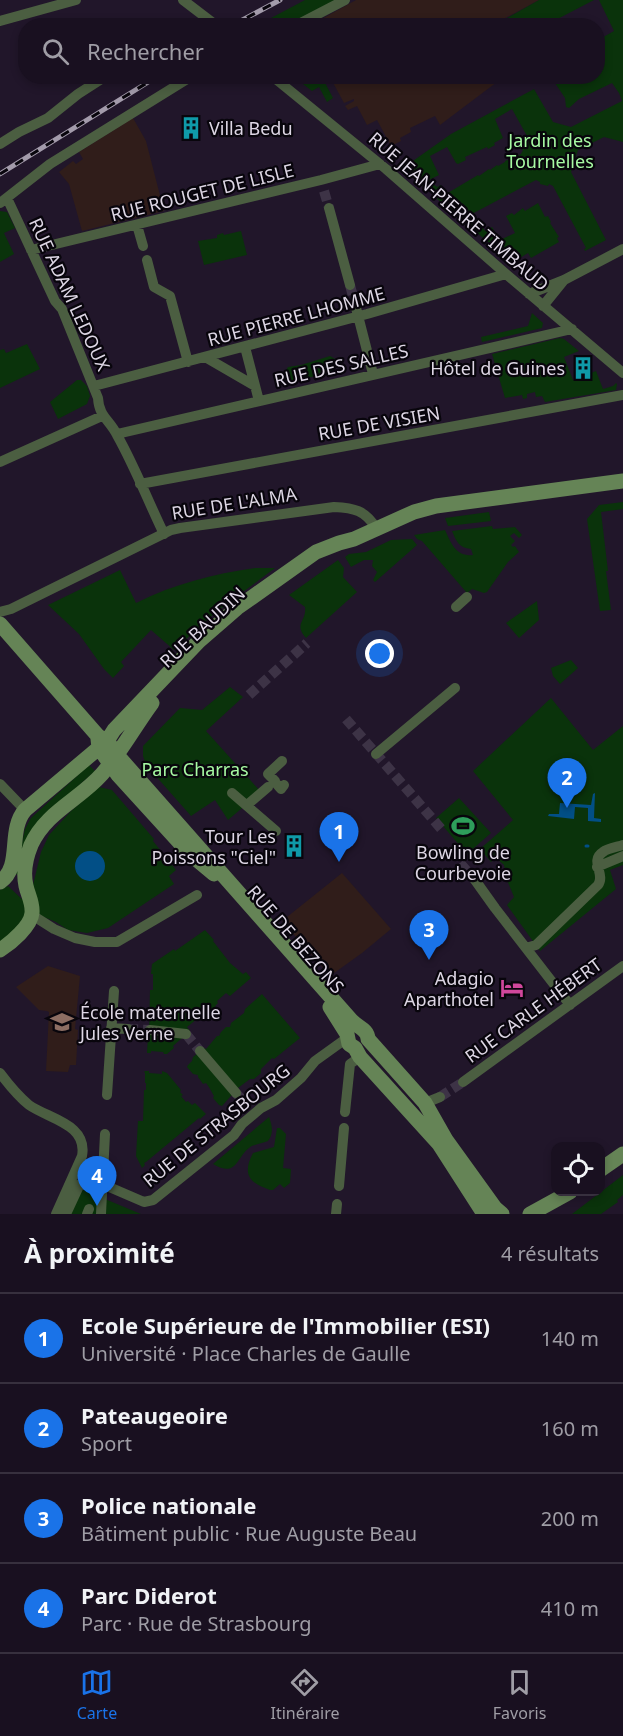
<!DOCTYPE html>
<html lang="fr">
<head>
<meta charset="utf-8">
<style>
	body { margin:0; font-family:"Noto Sans",sans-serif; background:#261e2d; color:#f1f3f6 }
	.controls { position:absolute; right:18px; bottom:18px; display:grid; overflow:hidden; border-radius:12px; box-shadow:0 3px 9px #0003 }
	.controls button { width:54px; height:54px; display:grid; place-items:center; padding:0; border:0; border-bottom:2px solid #37303e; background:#191020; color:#f1f3f6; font:30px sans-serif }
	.you { position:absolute; left:380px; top:654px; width:21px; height:21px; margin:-15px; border:4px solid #fff; border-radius:50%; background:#1a73e8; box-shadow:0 0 0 9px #1a73e833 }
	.badge { display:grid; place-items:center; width:39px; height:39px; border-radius:50%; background:#1a73e8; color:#fff; font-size:20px; font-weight:700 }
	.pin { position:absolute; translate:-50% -50px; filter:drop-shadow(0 2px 3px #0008) }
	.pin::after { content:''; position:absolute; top:32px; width:21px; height:18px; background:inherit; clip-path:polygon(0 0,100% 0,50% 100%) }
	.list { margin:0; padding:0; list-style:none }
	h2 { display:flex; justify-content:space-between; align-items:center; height:78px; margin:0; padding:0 24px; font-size:26px }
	h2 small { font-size:20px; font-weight:400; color:#9f9da5 }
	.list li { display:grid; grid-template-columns:39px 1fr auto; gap:18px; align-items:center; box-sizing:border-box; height:90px; padding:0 24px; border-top:2px solid #37303e }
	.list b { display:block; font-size:22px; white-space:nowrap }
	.list p { margin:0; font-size:20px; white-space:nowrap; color:#9f9da5 }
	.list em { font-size:20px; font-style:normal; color:#9f9da5 }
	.icon { flex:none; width:33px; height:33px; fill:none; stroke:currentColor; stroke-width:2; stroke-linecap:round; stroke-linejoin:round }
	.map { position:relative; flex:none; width:623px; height:1214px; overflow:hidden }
	.search { position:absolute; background:#191020; box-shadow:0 3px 9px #0003; left:18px; right:18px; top:18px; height:66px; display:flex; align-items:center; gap:15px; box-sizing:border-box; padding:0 21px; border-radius:24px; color:#9f9da5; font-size:22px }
	.sheet { height:438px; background:#191020 }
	nav { display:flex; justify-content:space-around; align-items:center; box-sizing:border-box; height:84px; border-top:2px solid #37303e; background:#191020; font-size:16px; color:#9f9da5 }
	nav a { display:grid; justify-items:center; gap:3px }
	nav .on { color:#1a73e8 }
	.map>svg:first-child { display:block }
	.education { fill:#301d1a }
	.green { fill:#0a330b; fill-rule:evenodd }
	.water { fill:#024f86 }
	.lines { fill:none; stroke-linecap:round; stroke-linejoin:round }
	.stream { stroke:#024f86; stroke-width:3 }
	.street-tunnel { stroke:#3d3346; stroke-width:10; stroke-dasharray:10 5; stroke-linecap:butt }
	.street { stroke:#4b5e41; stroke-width:10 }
	.secondary { stroke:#658456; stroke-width:15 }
	.rail-casing { stroke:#a39bab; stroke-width:5 }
	.rail { stroke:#08050c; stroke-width:3; stroke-dasharray:9; stroke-linecap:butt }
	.labels { text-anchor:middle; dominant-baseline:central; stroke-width:4.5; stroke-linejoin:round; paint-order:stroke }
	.poi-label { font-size:18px; fill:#ddd6e4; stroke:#08050c; text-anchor:end }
	.park-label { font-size:18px; fill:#a7faa3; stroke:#08050c }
	.street-label { font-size:18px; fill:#ddd6e4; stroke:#08050c }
</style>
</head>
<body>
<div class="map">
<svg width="623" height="1214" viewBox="0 0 623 1214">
	<rect width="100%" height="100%" fill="#21162a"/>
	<path class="education" d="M 356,0 L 539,0 L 500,21 L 502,25 L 309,26 Z
		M 494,76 L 497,82 L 440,125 L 435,116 L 410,128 L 411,132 L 400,138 L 401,141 L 391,146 L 377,120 L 367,125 L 357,106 L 348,110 L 345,106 L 354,101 L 354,99 L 344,103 L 330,77 Z
		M 133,118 L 146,141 L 164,211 L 82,231 L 69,184 L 59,172 L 73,161 L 76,164 L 83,159 L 79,152 Z
		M 342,873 L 391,929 L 362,953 L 330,976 L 282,921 Z
		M 48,966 L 80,976 L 75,1029 L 78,1030 L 76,1065 L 70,1065 L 68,1072 L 46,1071 L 49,1012 L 47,1011 L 39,1010 L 16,987 Z"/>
	<path class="green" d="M 305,0 L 339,0 L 288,25 L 256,26 Z
		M 539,0 L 594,0 L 546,25 L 502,25 L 500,22 Z
		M 599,0 L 623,0 L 623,142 L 604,137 L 578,150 L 571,172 L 606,240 L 585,251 L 584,249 L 586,248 L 553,186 L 549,184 L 548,186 L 540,184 L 540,182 L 536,180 L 470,215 L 481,225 L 485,231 L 492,227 L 500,240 L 515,233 L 506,216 L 512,213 L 514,215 L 523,208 L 525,211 L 538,203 L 545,217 L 548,216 L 551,222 L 550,223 L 559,237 L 557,238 L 559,242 L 531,258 L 528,253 L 510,264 L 503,254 L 455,215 L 403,168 L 451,134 L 534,89 L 553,122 L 571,127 L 622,101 L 619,93 L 612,83 L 579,99 L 569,108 L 566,107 L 565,98 L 551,77 L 598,76 L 598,40 L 614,31 ZM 512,109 L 527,136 L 521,149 L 523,150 L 521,154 L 505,161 L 505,162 L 498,166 L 497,165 L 490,170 L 489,169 L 479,176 L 478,175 L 446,194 L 441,185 L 437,187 L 429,180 L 439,175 L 430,156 L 447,147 L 456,163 L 458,164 L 466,160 L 465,157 L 487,147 L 488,149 L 495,145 L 494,143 L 503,138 L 495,119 Z
		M 294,77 L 322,77 L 333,98 L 327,102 L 319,87 L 312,91 Z
		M 0,211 L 7,212 L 15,228 L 4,233 L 14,254 L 0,262 Z
		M 241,231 L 247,255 L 204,265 L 198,241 L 217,238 L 217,235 L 223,233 L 224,235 Z
		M 532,313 L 543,323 L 542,328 L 482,342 L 481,337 L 528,326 Z
		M 560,338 L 564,339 L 579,351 L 564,357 L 573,380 L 596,371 L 603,389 L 613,386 L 616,383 L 617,384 L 616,390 L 545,402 L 542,396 L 536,397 L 535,392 L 527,394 L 527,398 L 523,399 L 522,395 L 505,398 L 492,354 Z
		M 27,344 L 40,369 L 0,388 L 0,350 L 4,349 L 6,353 Z
		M 330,356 L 335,359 L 337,366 L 332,367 L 333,371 L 338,371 L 289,382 L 285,372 L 288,367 L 301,365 Z
		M 77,380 L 81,380 L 87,386 L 90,396 L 87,404 L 58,419 L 50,402 Z
		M 623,502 L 623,509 L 601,512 L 608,571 L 606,571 L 611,610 L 600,611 L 587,519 L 599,505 Z
		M 489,512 L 491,521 L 448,526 L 445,518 Z
		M 492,526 L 493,529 L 515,527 L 522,535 L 519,538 L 514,533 L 510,536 L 515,541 L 511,545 L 513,547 L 515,546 L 519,552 L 508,562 L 487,592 L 484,593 L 472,589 L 467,593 L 422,541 L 417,539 L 414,535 L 445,530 C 451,543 456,557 473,555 L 471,549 C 459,548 456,541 452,531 Z
		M 412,539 L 417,545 L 375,582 L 373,580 L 377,572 L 372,566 L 373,560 L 364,560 L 351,567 L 345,557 L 349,554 L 366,552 L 391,540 Z
		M 338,560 L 344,568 L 343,577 L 357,592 L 306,638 C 293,624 307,621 305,607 L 289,595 Z
		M 255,568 L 275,568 L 215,613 L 174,650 L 151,630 L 121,662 L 124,666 L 113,678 L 104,669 L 79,634 L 48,605 L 120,570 L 136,603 C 174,584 213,574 255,568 Z
		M 537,601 L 539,620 L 519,638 L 506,623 Z
		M 571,660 L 578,668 L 560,684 L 553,676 L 551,668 Z
		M 230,687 L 243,697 L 206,731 L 261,792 L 228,820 L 215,800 L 191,816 L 146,765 L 143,756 L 143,746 L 180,708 L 202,710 Z
		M 551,698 L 593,750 L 623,726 L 623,865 L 610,870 L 616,889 L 540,951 L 507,905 L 514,897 L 507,880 L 504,865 L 496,858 L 491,862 L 480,849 L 513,820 L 473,771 Z
		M 89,765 L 95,771 L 39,821 L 20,875 L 15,874 L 25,829 L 31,818 Z
		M 99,787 L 112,790 L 154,839 L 153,841 L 176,870 L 169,876 L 174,884 L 108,928 L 87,933 L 68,930 L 56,922 L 34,913 L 32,889 L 41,852 L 49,835 L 71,811 Z
		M 459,798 L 491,833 L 467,854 L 436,818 Z
		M 8,886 L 24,901 L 26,915 L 10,935 L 0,943 L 0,890 Z
		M 205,930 L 214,940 L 213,941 L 230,963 L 243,974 L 246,972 L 251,978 L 230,996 L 226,993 L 217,1001 L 218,1003 L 215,1006 L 216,1007 L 203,1019 L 202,1018 L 198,1020 L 197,1019 L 187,1027 L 190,1031 L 173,1046 L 174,1048 L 167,1054 L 164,1054 L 163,1052 L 151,1051 L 151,1053 L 147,1053 L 148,1035 L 149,1033 L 150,990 L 153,990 L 153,974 L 151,974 L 152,964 L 174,949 L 175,951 Z
		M 262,994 L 300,1038 L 274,1059 L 272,1058 L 261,1069 L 261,1073 L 254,1079 L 250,1079 L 238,1088 L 222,1106 L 219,1105 L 213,1098 L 214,1096 C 211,1091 210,1088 206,1083 L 203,1084 L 198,1077 L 198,1075 L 193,1074 L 187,1067 L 188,1065 L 192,1061 L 193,1057 L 204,1048 L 206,1049 L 217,1036 L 219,1036 L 221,1032 L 226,1027 L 230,1027 L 231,1023 L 244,1013 L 245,1009 Z
		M 145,1071 L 149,1071 L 149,1073 L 162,1074 L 162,1071 L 167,1073 L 181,1090 L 180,1092 L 183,1095 L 181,1096 L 186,1102 L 188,1101 L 192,1105 L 195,1103 L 206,1114 L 200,1119 L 199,1118 L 146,1162 L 144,1163 L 145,1165 L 142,1168 L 136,1156 L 138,1121 L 143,1121 L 144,1090 L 146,1090 L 146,1083 L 145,1083 L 145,1073 L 144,1072 Z
		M 269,1117 C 272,1125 274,1133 268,1141 C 261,1144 254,1144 249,1148 C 236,1158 237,1178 213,1164 Z
		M 277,1128 L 280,1128 L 286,1134 L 283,1168 L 291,1169 L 290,1183 L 284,1188 L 280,1184 L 273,1190 L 270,1190 C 249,1183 242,1174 253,1153 L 274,1147 Z
		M 623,1175 L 623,1195 L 617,1200 L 618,1202 L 601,1214 L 572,1214 Z
		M 81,1189 L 141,1214 L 69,1214 Z"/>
	<path class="water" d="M 595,793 L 594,818 L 601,819 L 601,822 L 588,821 L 588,808 L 575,807 L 574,819 L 548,816 L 549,814 L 559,814 L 560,803 L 591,805 L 593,794 Z
		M75 866a15 15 0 1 1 30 0a15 15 0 1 1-30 0Z"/>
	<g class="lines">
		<path class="stream" d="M 586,846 L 588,846"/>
		<path class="street-tunnel" d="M 324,191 L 329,208
			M 350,285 L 355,304
			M 249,695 L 307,643
			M 346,719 L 443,831
			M 460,863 L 475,880
			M 128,1029 L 150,1030
			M 186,1034 L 200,1051
			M 236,1093 L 248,1107
			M 440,1097 L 463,1082"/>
		<path class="street" d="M 183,0 L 217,26
			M 0,21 L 76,0
			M 197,26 L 205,17
			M 295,26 L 345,0
			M 272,76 L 386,169 L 506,274 L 623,373
			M 0,144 L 19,132 L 48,118 L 78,94 L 106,76
			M 7,198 L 55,301 L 62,309 L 98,398 C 99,417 110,420 117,435 C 135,467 148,501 164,534
			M 0,203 L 50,164 L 192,76
			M 329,208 L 350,285
			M 137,225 L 143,246
			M 31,250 L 321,180 L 380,164
			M 147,260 L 154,287 L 170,296 L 188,362
			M 529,294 L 564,280 L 623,249
			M 355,304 L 373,374
			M 543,306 L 564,280
			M 245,347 L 259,401
			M 205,357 L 255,386
			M 94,386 L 367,314 L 506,274
			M 117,434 L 572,329
			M 0,462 L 102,416
			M 140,484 L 623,395
			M 456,607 L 467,597
			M 0,612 L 11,609 L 171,530 L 180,528 L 334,507 C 354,508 365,510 376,528
			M 376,754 L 455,688
			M 274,781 L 281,789 L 284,785
			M 275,781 L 268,774 L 282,761
			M 0,784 L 25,810
			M 232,793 L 276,831
			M 247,805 L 268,787
			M 597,867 L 623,856
			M 475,880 L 495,908 L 570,1005
			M 32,915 L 54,929 L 75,938 L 95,942 L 117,942 L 197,895
			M 526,948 L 536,945 L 598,885 C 606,874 589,861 603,852 C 608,848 617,847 623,845
			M 111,1028 L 128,1029
			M 150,1030 L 186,1034
			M 200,1051 L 236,1093
			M 0,1073 C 9,1085 18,1096 29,1105 C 49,1119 88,1124 82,1156 L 56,1214
			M 463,1082 L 623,966
			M 107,1095 L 114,991
			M 425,1103 L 440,1097
			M 345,1112 L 350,1064 L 360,1057
			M 77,1170 L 79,1174 L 144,1202 L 153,1200 L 234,1135 L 242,1124 L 261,1108 L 276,1100 L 301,1078 L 315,1061 L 347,1038
			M 339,1186 L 344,1128
			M 66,1214 L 80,1184
			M 87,1214 L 89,1209
			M 101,1214 L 105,1134
			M 336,1214 L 337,1204"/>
		<path class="secondary" d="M 0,624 L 98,736 L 107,741 L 118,756 L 351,1020 C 357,1027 368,1029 368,1039 L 425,1103 L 446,1140 L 495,1208 L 502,1214
			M 98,739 L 99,748 L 118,775 L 190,854 L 214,874
			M 0,882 C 23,866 7,831 25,810 L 107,741 L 114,730 L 199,641 L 237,608 L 316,552 L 339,543 L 354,539 L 414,512 L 436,506 L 623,481
			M 0,950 C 11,943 31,926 32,913 C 33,903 28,895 26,886 C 23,873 26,857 31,845 C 46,812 79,800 102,774 C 121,752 135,726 152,703
			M 330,1007 L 347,1034 L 349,1044 L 355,1048 L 360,1057 L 439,1144 L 484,1214
			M 600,1170 L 623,1154
			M 530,1214 L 570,1192"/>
		<g class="rail-casing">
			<path id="rail" d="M 231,26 L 280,0
				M 0,174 L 158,76"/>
		</g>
		<use href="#rail" class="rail"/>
	</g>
	<defs>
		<g id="building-bare" transform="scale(1.8)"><path d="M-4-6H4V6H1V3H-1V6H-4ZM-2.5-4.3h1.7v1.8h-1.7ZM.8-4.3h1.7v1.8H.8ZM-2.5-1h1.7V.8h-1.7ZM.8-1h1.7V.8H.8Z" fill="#0f9aa8" stroke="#08050c" stroke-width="2.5" paint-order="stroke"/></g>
		<g id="stadium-bare" transform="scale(1.8)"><path d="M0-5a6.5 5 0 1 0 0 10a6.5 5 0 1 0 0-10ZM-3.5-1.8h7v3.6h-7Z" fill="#2e9e5b" stroke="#08050c" stroke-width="2.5" paint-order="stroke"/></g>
		<g id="hotel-bare" transform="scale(1.8)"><path d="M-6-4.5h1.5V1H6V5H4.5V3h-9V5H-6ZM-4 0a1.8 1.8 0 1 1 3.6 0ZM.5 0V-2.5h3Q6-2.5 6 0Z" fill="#d1479c" stroke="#08050c" stroke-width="2.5" paint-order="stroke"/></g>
		<g id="school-bare" transform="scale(1.8)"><path d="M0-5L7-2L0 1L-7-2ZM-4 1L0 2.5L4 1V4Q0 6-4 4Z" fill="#8d6e63" stroke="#08050c" stroke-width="2.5" paint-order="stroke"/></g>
	</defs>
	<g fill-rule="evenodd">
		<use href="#building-bare" x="191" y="128"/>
		<use href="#building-bare" x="583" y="368"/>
		<use href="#stadium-bare" x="463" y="826"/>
		<use href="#building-bare" x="294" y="846"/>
		<use href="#hotel-bare" x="512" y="988"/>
		<use href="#school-bare" x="62" y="1022"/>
	</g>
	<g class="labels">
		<g class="poi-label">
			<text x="209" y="128" text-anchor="start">Villa Bedu</text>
			<text x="565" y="368">Hôtel de Guines</text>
			<text x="276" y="836">Tour Les<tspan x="276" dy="21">Poissons "Ciel"</tspan></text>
			<text x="463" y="852" text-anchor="middle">Bowling de<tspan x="463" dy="21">Courbevoie</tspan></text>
			<text x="494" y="978">Adagio<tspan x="494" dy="21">Aparthotel</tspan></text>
			<text x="80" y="1012" text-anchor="start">École maternelle<tspan x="80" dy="21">Jules Verne</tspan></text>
		</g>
		<g class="park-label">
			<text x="550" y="140">Jardin des<tspan x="550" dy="21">Tournelles</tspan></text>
			<text x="195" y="769">Parc Charras</text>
		</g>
		<g class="street-label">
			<text transform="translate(202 192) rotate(-14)">RUE ROUGET DE LISLE</text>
			<text transform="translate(459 211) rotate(41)">RUE JEAN-PIERRE TIMBAUD</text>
			<text transform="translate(70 294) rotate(65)">RUE ADAM LEDOUX</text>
			<text transform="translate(296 316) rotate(-15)">RUE PIERRE LHOMME</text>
			<text transform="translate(341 365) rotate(-13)">RUE DES SALLES</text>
			<text transform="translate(379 423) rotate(-10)">RUE DE VISIEN</text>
			<text transform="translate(234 503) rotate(-9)">RUE DE L'ALMA</text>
			<text transform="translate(202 627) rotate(-43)">RUE BAUDIN</text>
			<text transform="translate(296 939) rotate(49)">RUE DE BEZONS</text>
			<text transform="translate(533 1010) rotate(-36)">RUE CARLE HÉBERT</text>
			<text transform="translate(216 1125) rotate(-39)">RUE DE STRASBOURG</text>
		</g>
	</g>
</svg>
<div class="controls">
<button><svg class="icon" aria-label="locate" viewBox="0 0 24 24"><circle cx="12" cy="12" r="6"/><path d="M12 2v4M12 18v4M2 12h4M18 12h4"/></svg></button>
</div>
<div class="you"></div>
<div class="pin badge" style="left:339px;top:862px">1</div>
<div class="pin badge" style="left:567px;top:808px">2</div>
<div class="pin badge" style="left:429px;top:960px">3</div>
<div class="pin badge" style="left:97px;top:1206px">4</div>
<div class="search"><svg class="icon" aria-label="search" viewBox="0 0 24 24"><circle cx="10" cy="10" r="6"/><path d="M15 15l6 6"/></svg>Rechercher</div>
</div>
<section class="sheet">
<h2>À proximité<small>4 résultats</small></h2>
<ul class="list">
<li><span class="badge">1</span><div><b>Ecole Supérieure de l'Immobilier (ESI)</b><p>Université · Place Charles de Gaulle</p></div><em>140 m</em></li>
<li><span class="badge">2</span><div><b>Pateaugeoire</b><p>Sport</p></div><em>160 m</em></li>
<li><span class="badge">3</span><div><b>Police nationale</b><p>Bâtiment public · Rue Auguste Beau</p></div><em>200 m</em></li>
<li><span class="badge">4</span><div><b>Parc Diderot</b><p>Parc · Rue de Strasbourg</p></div><em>410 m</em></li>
</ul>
</section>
<nav>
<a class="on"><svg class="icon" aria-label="map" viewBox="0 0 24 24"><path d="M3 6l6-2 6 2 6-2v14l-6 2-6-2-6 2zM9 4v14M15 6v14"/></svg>Carte</a>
<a><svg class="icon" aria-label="directions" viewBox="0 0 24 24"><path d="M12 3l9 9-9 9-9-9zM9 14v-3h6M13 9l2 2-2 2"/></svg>Itinéraire</a>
<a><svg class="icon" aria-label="saved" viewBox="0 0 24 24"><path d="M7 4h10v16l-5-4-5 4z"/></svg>Favoris</a>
</nav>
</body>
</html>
